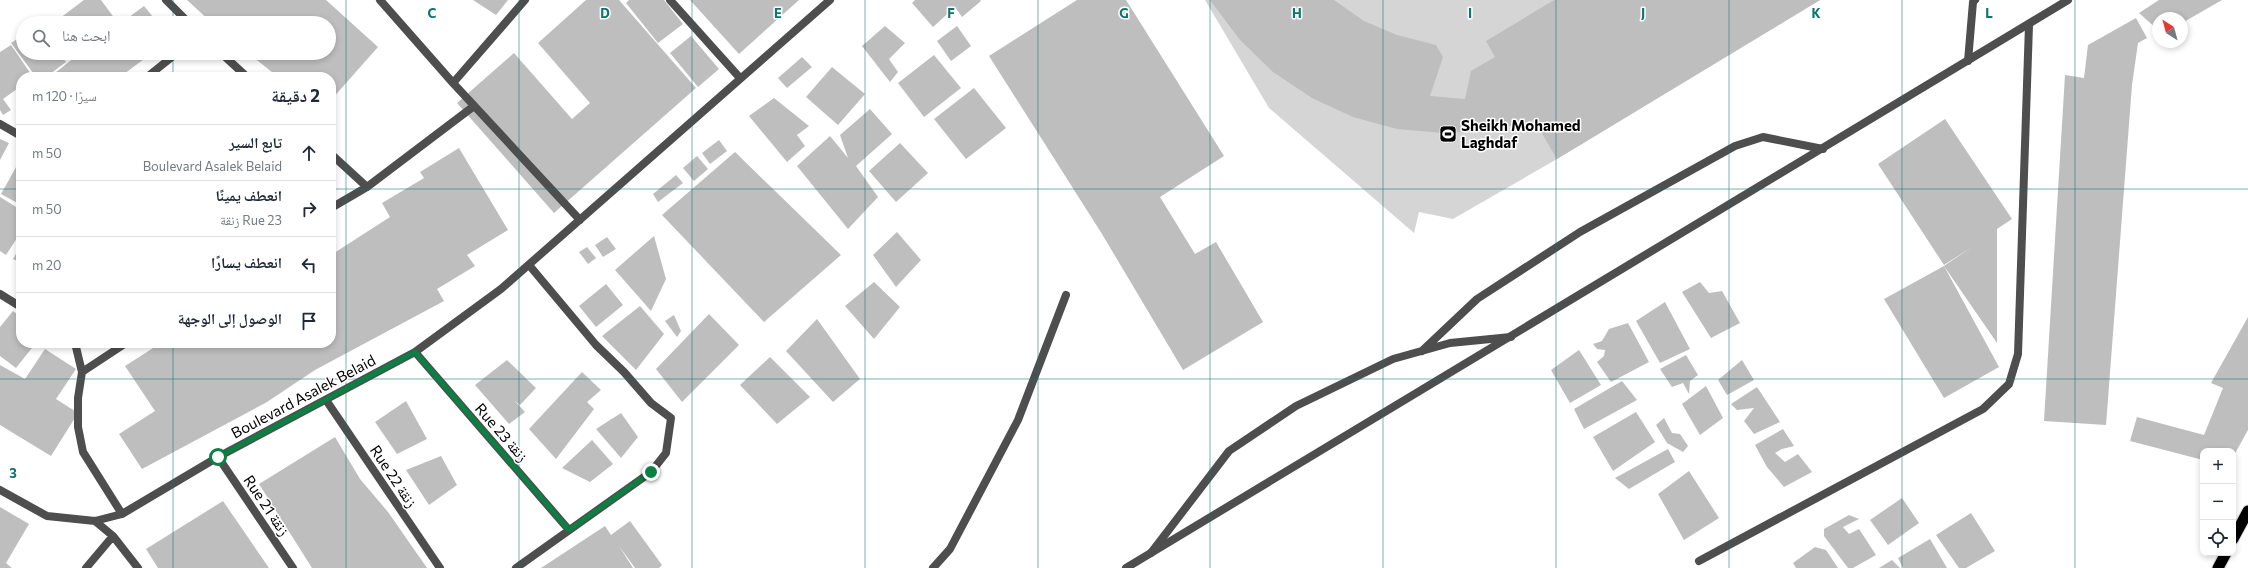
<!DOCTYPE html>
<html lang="ar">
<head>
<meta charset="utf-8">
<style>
	body { margin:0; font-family:Commissioner,"Noto Naskh Arabic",sans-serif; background:#f2f2f3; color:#1f2937; direction:rtl }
	.controls { position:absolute; right:12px; bottom:12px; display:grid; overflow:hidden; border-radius:8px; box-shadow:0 2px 6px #0003 }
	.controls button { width:36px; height:36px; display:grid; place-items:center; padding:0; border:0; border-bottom:1px solid #e0e1e3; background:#fff; color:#1f2937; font:20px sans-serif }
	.compass { position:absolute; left:2152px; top:12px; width:36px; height:36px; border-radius:50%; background:#fff; box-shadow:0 2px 6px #0003; rotate:324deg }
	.stop { position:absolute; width:12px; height:12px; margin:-9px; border:3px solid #0b8043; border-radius:50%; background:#fff }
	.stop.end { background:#0b8043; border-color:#fff; box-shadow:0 1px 4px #0008 }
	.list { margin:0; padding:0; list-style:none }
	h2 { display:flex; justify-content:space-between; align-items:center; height:52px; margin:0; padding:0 16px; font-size:17px }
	h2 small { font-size:13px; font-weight:400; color:#747a83 }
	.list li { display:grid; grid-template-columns:26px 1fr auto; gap:12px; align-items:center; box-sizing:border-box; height:56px; padding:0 16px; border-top:1px solid #e0e1e3 }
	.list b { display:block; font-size:15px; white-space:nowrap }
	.list p { margin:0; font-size:13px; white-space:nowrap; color:#747a83 }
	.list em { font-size:13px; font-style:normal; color:#747a83 }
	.icon { flex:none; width:22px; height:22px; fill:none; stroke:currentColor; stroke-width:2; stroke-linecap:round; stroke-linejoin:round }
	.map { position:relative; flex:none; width:2248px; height:568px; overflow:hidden; direction:ltr }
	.search { position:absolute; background:#fff; box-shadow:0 2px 6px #0003; left:16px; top:16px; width:320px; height:44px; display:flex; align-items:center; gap:10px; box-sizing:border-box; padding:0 14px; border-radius:22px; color:#747a83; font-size:15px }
	.panel { position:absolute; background:#fff; box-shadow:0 2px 6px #0003; left:16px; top:72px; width:320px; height:276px; border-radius:16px; direction:rtl }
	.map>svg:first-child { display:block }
	.green { fill:#d5d5d5 }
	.building { fill:#bebebe }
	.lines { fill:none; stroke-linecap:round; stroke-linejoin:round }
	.trunk-casing { stroke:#dbdbdb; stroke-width:13 }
	.service { stroke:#4e4e4e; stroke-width:8 }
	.minor { stroke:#4e4e4e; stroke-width:8 }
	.trunk { stroke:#000; stroke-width:11 }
	.route { stroke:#0b8043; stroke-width:5 }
	.grid { fill:none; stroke:#0f766e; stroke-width:1; stroke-opacity:0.55 }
	.labels { text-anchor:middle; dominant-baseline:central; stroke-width:3; stroke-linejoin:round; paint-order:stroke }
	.poi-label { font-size:15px; font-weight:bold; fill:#000; stroke:#fff; text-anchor:start }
	.street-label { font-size:15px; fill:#000; stroke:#fff }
	.grid-label { font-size:13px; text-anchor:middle; font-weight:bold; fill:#0f766e; stroke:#fff; stroke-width:3; stroke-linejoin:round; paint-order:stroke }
</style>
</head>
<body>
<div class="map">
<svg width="2248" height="568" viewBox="0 0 2248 568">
	<rect width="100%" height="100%" fill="#fff"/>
	<path class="green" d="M 1205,0 L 1820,0 L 1557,159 L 1453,219 L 1419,212 L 1414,233 L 1269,108 Z"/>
	<path class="building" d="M 84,0 L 101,0 L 118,23 L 64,23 L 60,18 Z
		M 187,0 L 326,0 L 378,47 L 331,100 L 331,77 L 278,77 L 248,53 L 329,53 L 329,23 L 212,23 Z
		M 473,0 L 508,0 L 496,15 Z
		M 586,0 L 619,0 L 696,88 L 554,213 L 457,103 L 514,53 L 572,119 L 590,103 L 538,43 Z
		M 629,0 L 664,0 L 683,24 L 658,43 L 626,3 Z
		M 690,0 L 799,0 L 739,54 Z
		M 915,0 L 980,0 L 981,1 L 962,17 L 955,7 L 933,27 L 912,3 Z
		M 1077,0 L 1126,0 L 1224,156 L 1160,197 L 1195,254 L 1216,242 L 1263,322 L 1183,370 L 1102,234 L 989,56 Z
		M 1210,0 L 1334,0 L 1364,21 L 1397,35 L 1436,45 L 1443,57 L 1430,96 L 1465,99 L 1471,71 L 1495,57 L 1486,41 L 1554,0 L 1820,0 L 1557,159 L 1534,120 L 1489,131 L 1443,133 L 1397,129 L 1353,117 L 1312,98 L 1273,72 L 1240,40 Z
		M 2159,0 L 2222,0 L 2182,23 L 2182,18 L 2158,18 L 2158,30 L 2139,13 Z
		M 144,6 L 158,23 L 121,23 Z
		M 2136,18 L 2147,38 L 2138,43 L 2132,85 L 2106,425 L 2044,421 L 2065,75 L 2084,78 L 2088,45 Z
		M 885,26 L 905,43 L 889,59 L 898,72 L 890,82 L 862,46 Z
		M 957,26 L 971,46 L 951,61 L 937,41 Z
		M 23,35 L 23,53 L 60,53 L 66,62 L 46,77 L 36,77 L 11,43 Z
		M 691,36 L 719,69 L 698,87 L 670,53 Z
		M 11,45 L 33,77 L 21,77 L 21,86 L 3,99 L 11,110 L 3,115 L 0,110 L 0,52 Z
		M 80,53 L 152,53 L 120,77 L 50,77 Z
		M 934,55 L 961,88 L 924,117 L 898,83 Z
		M 802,57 L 812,67 L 787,88 L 778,78 Z
		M 832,67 L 865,94 L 838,125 L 806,97 Z
		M 974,88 L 1006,128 L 966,159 L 934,119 Z
		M 774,98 L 809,126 L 797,135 L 805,146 L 787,162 L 749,116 Z
		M 870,109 L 892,134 L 856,166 L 878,197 L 848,229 L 797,166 L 830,136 L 848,158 L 840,135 Z
		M 1945,119 L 2012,219 L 1997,229 L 1997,343 L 1944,266 L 1972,247 L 1944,265 L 1878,164 Z
		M 0,139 L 9,143 L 0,160 Z
		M 719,140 L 727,151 L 710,164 L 702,153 Z
		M 900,143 L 928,173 L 896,202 L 869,171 Z
		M 459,148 L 508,230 L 467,255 L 475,266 L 437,289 L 444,301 L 315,370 L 267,402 L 142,469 L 119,434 L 155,411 L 125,366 L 161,343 L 331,343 L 331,255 L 390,217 L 382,203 L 424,178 L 420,172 Z
		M 735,152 L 841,255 L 764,322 L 662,215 Z
		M 697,156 L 708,169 L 694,181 L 683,168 Z
		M 20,160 L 21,161 L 21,205 L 1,194 Z
		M 676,175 L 683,183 L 658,202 L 653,194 Z
		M 0,197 L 21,210 L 21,232 L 6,255 L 0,251 Z
		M 897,232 L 921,260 L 896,287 L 873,255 Z
		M 654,236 L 666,279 L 651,311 L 615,270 Z
		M 607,237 L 616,249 L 603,257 L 595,245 Z
		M 21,245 L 21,263 L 13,259 Z
		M 587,247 L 596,258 L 588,264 L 579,252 Z
		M 1944,266 L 1999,367 L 1944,398 L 1884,299 Z
		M 874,282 L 900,307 L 874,339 L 845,306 Z
		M 1700,282 L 1709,293 L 1722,291 L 1740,323 L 1711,338 L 1682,292 Z
		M 606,284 L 623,305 L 596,327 L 579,306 Z
		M 1665,302 L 1690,349 L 1660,363 L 1636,321 Z
		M 640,306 L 664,334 L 636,370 L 602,336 Z
		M 13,311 L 21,317 L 21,343 L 36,343 L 16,368 L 0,356 L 0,327 Z
		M 709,314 L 739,345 L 682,402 L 656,369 Z
		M 674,315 L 681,331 L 677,337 L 665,321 Z
		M 2248,317 L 2248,430 L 2233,457 L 2233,451 L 2203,451 L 2203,460 L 2130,441 L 2137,417 L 2204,435 L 2223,388 L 2211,383 Z
		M 817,319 L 860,379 L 833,402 L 786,351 Z
		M 1628,323 L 1649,362 L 1611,382 L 1597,362 L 1604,356 L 1605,350 L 1597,349 L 1593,344 L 1602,341 L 1609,329 Z
		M 45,349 L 76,369 L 56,399 L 78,413 L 51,456 L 0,425 L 0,365 L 25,379 Z
		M 1579,350 L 1601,385 L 1570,403 L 1551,370 Z
		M 1686,355 L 1698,375 L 1690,381 L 1689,394 L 1683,383 L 1672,387 L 1660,369 Z
		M 770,357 L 810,397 L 777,424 L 740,385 Z
		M 507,360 L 536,388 L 520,405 L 515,401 L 525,412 L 509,424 L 475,385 Z
		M 1742,360 L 1754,380 L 1727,395 L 1718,380 Z
		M 582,372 L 601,390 L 587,402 L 594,409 L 556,459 L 529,429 Z
		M 1622,381 L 1637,400 L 1584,429 L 1574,409 Z
		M 1706,386 L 1723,418 L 1700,435 L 1682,404 Z
		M 1757,387 L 1780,422 L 1754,434 L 1744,421 L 1754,408 L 1737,410 L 1731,404 Z
		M 406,401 L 427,439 L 397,454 L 375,422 Z
		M 1636,412 L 1655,442 L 1613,471 L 1593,437 Z
		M 621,413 L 638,437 L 621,458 L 596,429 Z
		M 1664,418 L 1672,433 L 1680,434 L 1688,446 L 1683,452 L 1667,443 L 1656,425 Z
		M 1783,429 L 1794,446 L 1782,449 L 1775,453 L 1785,462 L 1798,454 L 1812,472 L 1784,487 L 1767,467 L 1755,445 Z
		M 335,437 L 360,479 L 388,512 L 427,568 L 312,568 L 259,484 Z
		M 592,440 L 613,464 L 590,482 L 562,468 Z
		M 1668,449 L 1675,462 L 1629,489 L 1615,478 Z
		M 441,456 L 457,485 L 429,505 L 406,470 Z
		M 1689,471 L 1719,518 L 1684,540 L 1658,494 Z
		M 1902,498 L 1919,523 L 1888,545 L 1870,520 Z
		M 223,501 L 269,568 L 158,568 L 146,549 Z
		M 0,507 L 29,524 L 6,563 L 12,568 L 0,568 Z
		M 1971,513 L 1995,551 L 1966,568 L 1959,568 L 1936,535 Z
		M 1849,515 L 1859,519 L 1843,527 L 1849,534 L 1859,529 L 1876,555 L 1853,568 L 1848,568 L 1824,536 L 1824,529 Z
		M 630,521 L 662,565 L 659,568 L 635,568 L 619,546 L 633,568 L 541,568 L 605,526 L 611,535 Z
		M 1930,539 L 1947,568 L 1903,568 L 1898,558 Z
		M 1815,547 L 1826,550 L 1838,568 L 1796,568 L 1793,563 Z
		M 1892,560 L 1900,568 L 1879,568 Z"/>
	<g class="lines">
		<g class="trunk-casing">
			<path id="trunk" d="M 2233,539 L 2248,511
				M 2218,568 L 2226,553"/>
		</g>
		<path class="service" d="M 1968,61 L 1973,2 L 1975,0
			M 1422,351 L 1477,299 L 1580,232 L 1735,146 L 1763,137 L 1823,149
			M 1151,553 L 1229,451 L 1296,406 L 1393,359 L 1450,343 L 1511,337
			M 1699,561 L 1983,409 L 2009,384 L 2018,354 L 2029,25
			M 933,568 L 950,549 L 1018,420 L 1066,295"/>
		<path class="minor" d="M 166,0 L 189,23
			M 380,0 L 453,83 L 580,220
			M 670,0 L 740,78
			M 221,53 L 247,77
			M 147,77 L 177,53
			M 453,83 L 525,0
			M 0,124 L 21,136
			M 331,154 L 367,187
			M 331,208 L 367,187 L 474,106
			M 0,294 L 21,307
			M 75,343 L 82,372 L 78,398 L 78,427 L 83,452 L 122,514
			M 415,352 L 569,530
			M 82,372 L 126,343
			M 326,400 L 440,568
			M 218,457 L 293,568
			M 0,490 L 47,516 L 95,521 L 122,514 L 218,457 L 415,352 L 501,289 L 830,0
			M 95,521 L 113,536 L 138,568
			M 86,568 L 113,536
			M 516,568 L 651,472 L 666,453 L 671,418 L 651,403 L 624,372 L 596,345 L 529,265
			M 1126,568 L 2068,0"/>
		<use href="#trunk" class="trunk"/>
	</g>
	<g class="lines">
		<path class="route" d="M 218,457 L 415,352 L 569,530 L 651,472"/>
	</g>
	<path class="grid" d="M 173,0 L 173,23M 346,0 L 346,568M 519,0 L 519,568M 692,0 L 692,568M 865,0 L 865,568M 1038,0 L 1038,568M 1210,0 L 1210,568M 1383,0 L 1383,568M 1556,0 L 1556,568M 1729,0 L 1729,568M 1902,0 L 1902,568M 2075,0 L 2075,568M 173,53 L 173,77M 0,189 L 21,189M 331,189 L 2248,189M 173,343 L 173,568M 0,379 L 2248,379"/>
	<defs>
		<g id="stadium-square" transform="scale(0.9)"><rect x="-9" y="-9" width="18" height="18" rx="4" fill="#000" stroke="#fff"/><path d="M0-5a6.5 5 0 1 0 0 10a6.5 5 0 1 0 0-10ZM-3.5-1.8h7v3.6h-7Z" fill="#fff"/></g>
	</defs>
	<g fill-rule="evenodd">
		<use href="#stadium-square" x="1448" y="134"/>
	</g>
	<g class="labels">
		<g class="poi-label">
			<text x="1461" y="125">Sheikh Mohamed<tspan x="1461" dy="17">Laghdaf</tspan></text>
		</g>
		<g class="street-label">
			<text transform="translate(303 396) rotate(-28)">Boulevard Asalek Belaid</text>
			<text transform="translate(502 432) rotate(49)">Rue 23 زنقة</text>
			<text transform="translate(394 476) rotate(56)">Rue 22 زنقة</text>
			<text transform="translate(267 505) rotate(56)">Rue 21 زنقة</text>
		</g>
	</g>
	<g class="grid-label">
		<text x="432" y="18">C</text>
		<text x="605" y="18">D</text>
		<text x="778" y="18">E</text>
		<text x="951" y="18">F</text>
		<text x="1124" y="18">G</text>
		<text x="1297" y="18">H</text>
		<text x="1470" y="18">I</text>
		<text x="1643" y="18">J</text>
		<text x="1816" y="18">K</text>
		<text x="1989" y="18">L</text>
		<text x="13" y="478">3</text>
	</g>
</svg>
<div class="controls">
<button>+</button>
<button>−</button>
<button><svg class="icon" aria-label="locate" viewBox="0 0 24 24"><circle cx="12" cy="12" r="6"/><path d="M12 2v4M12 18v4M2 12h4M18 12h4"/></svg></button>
</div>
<svg class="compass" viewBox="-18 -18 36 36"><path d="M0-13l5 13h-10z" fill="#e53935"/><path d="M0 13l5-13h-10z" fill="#747a83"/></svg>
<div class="stop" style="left:218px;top:457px"></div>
<div class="stop end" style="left:651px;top:472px"></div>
<div class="search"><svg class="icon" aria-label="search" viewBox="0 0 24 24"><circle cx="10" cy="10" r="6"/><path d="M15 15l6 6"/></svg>ابحث هنا</div>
<section class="panel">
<h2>2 دقيقة<small>سيرًا · 120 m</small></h2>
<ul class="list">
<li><svg class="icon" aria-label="ahead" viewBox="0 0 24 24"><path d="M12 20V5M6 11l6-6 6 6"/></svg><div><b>تابع السير</b><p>Boulevard Asalek Belaid</p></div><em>50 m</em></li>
<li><svg class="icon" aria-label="right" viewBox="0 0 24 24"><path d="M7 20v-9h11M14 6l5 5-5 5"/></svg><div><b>انعطف يمينًا</b><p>Rue 23 زنقة</p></div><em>50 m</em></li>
<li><svg class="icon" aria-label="left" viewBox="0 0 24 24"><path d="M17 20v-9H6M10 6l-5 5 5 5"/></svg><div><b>انعطف يسارًا</b></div><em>20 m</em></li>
<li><svg class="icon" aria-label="arrive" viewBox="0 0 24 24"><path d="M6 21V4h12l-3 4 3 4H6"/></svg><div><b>الوصول إلى الوجهة</b></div></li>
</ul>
</section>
</div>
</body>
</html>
